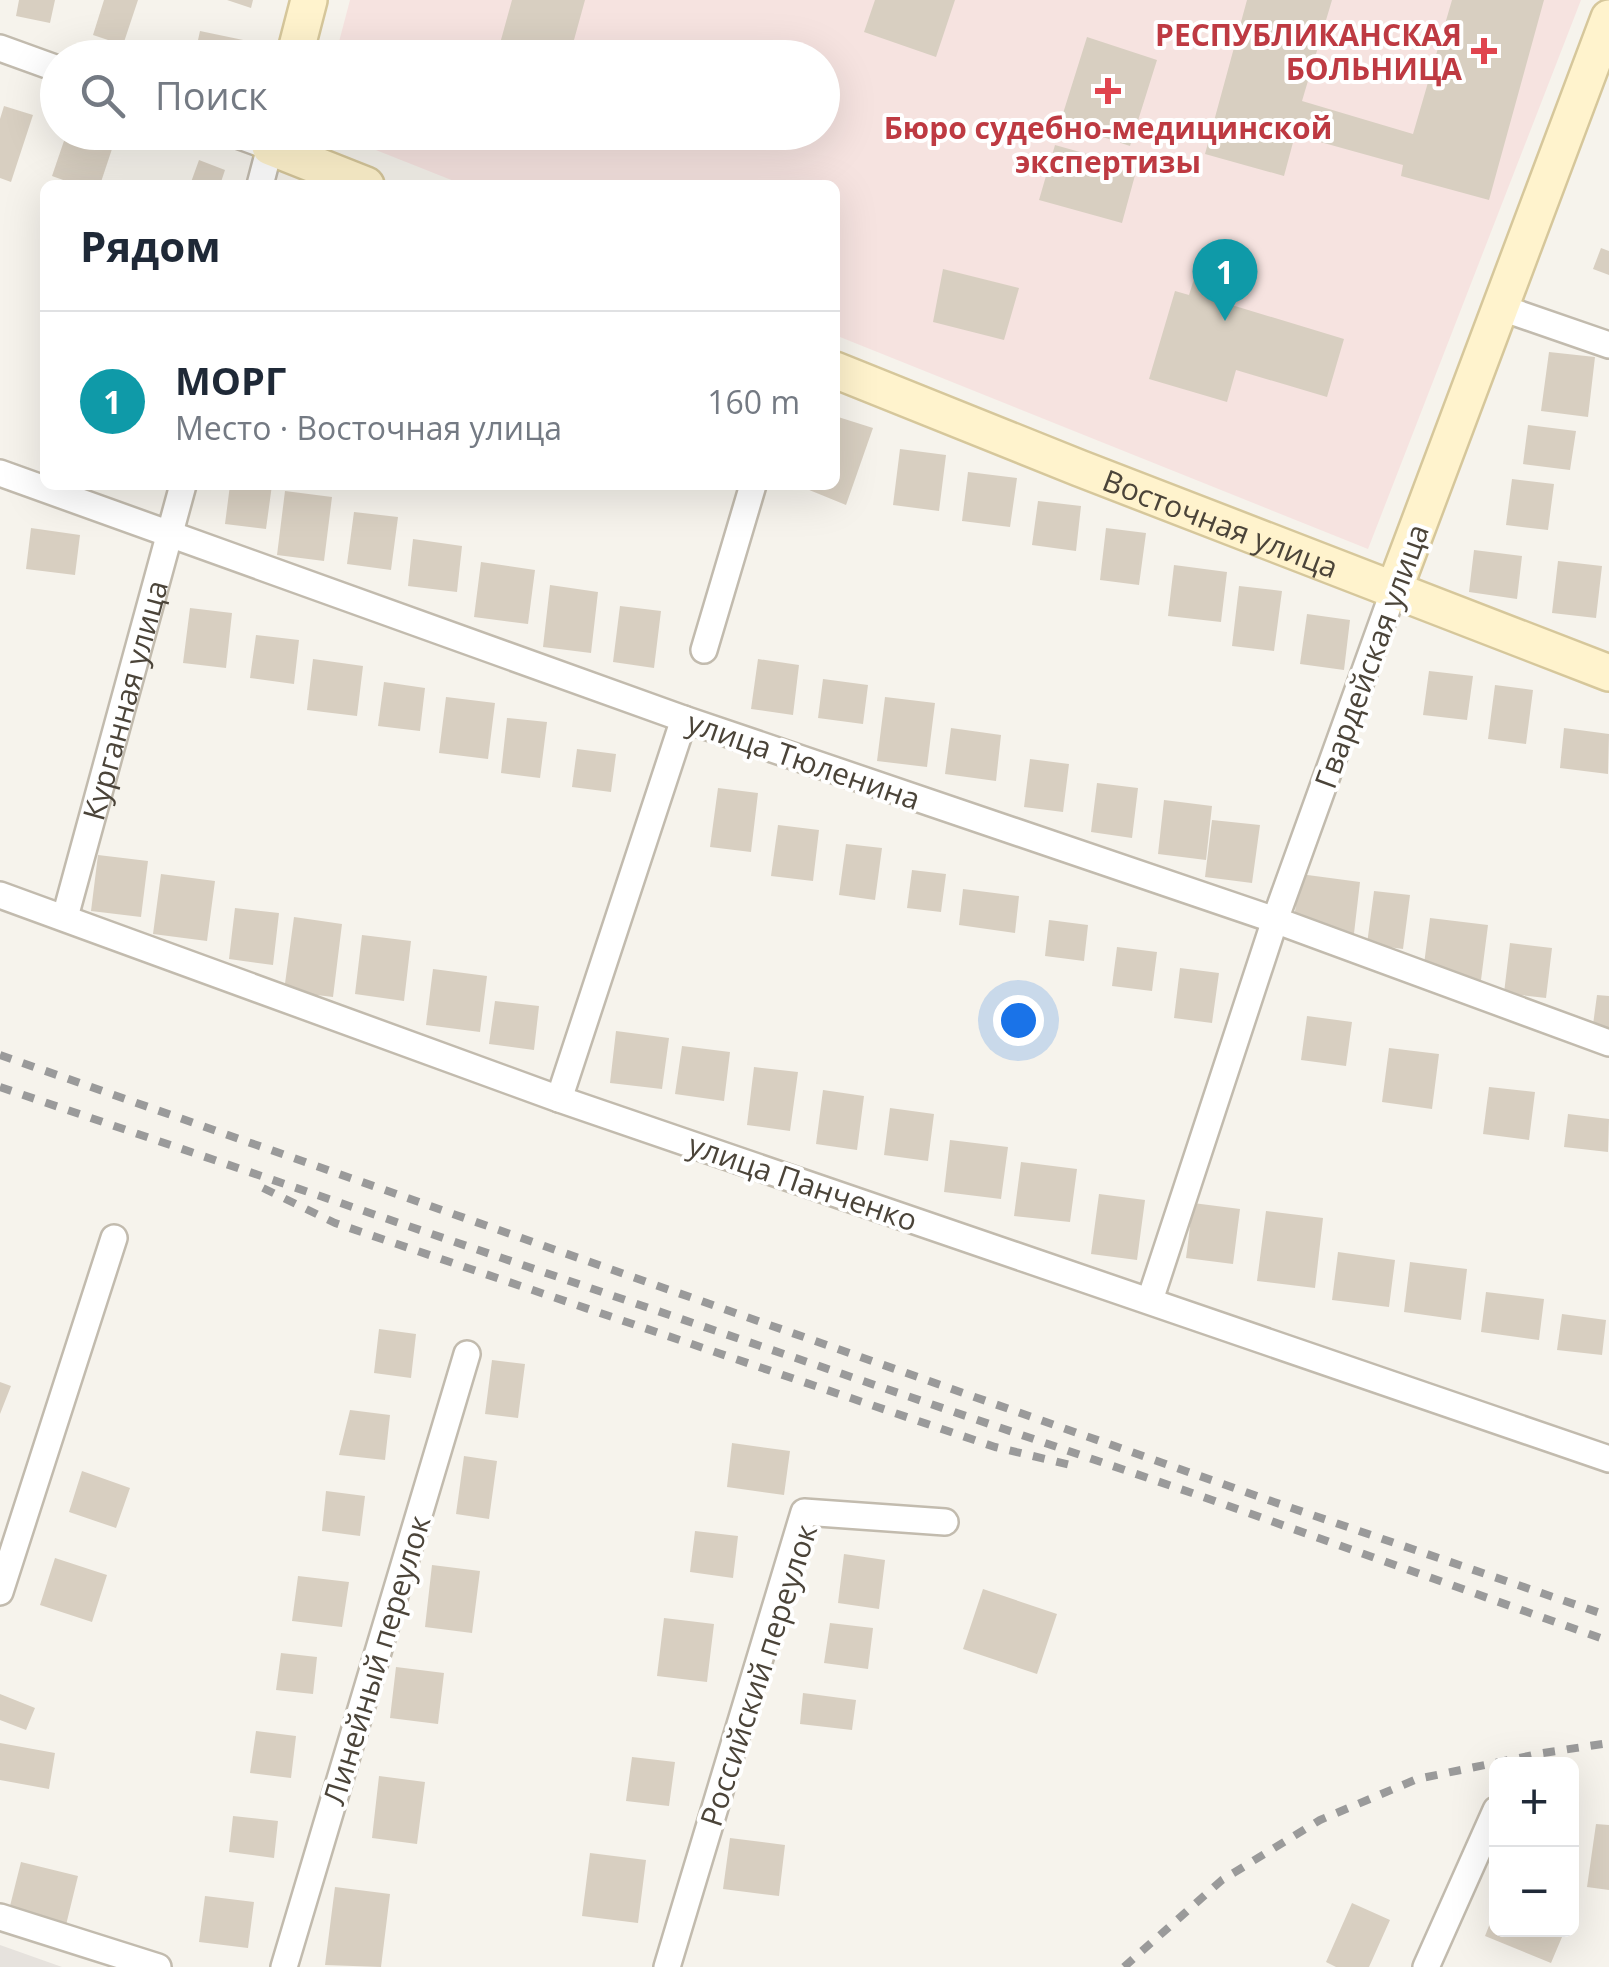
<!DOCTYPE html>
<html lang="ru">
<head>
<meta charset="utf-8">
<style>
	body { margin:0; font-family:"Open Sans",sans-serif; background:#f6f6f7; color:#1f2937 }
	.controls { position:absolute; right:30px; bottom:30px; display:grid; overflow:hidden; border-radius:15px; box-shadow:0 10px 40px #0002 }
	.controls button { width:90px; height:90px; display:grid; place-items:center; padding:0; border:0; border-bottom:2px solid #e0e1e3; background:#fff; color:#1f2937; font:50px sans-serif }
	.you { position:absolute; left:1018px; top:1020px; width:35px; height:35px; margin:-25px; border:8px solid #fff; border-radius:50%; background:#1a73e8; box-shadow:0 0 0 15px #1a73e833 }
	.badge { display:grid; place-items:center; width:65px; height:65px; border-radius:50%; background:#0f766e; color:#fff; font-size:32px; font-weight:700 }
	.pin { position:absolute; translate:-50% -82px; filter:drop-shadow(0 2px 5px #0008) }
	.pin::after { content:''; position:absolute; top:52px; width:35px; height:30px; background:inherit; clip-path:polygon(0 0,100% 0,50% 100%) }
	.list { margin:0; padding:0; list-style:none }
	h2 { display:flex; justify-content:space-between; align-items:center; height:130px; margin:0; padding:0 40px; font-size:42px }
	h2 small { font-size:32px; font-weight:400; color:#747a83 }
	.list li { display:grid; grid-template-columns:65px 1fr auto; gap:30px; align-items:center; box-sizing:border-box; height:180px; padding:0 40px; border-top:2px solid #e0e1e3 }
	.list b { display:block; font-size:38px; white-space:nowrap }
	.list p { margin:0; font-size:32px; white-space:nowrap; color:#747a83 }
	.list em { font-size:32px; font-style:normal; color:#747a83 }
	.icon { flex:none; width:55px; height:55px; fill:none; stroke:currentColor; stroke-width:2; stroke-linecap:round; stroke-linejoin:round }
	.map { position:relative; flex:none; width:1609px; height:1967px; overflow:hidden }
	.search { position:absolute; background:#fff; box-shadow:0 10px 40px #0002; left:40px; top:40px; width:800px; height:110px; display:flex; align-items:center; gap:25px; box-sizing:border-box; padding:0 35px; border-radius:55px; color:#747a83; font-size:38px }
	.panel { position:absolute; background:#fff; box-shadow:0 10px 40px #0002; left:40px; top:180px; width:800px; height:310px; border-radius:15px }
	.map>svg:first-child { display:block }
	.industrial { fill:#e6e2dd }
	.medical { fill:#f6e3e0 }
	.building { fill:#d8cfc1 }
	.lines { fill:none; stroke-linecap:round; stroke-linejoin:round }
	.street-casing { stroke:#c2bbae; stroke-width:30 }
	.secondary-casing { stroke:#d6c79b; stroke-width:40 }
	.street { stroke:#fff; stroke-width:25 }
	.secondary { stroke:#fff3cd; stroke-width:35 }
	.rail { stroke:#9a9a9a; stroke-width:8; stroke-dasharray:12 12; stroke-linecap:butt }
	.health-dot { fill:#e0444e; stroke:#fff; stroke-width:4 }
	.labels { text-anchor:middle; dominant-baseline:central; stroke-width:8; stroke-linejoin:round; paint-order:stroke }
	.health-label { font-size:30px; font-weight:bold; fill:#be3a42; stroke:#fff; text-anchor:end }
	.street-label { font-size:30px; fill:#4b4439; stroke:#fff }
</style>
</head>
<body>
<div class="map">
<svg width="1609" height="1967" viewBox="0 0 1609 1967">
	<rect width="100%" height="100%" fill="#f6f3ec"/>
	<path class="industrial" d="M 0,1945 L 62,1967 L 0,1967 Z"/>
	<path class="medical" d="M 350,0 L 1581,0 L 1368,549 L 835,335 L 835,185 L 464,185 L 333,133 L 822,132 L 822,58 L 335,57 Z"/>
	<path class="building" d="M 19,0 L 55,0 L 50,23 L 16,16 Z
		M 104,0 L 138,0 L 123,45 L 93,35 Z
		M 227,0 L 253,0 L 251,8 Z
		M 512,0 L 585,0 L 569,58 L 496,58 Z
		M 875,0 L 955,0 L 936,57 L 864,32 Z
		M 1247,0 L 1332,0 L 1302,101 L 1413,134 L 1452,0 L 1544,0 L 1489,200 L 1401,176 L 1403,165 L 1295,135 L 1284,176 L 1205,154 Z
		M 200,31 L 248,41 L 244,58 L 194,58 Z
		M 1087,37 L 1157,60 L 1130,146 L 1060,123 Z
		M 4,106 L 33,115 L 11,182 L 0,178 L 0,119 Z
		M 67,132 L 81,132 L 114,143 L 100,185 L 77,185 L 52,176 Z
		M 1055,145 L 1137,168 L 1122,223 L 1039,200 Z
		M 199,160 L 225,170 L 220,185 L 190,185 Z
		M 1601,248 L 1609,251 L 1609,275 L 1593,269 Z
		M 1198,266 L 1233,277 L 1225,303 L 1344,339 L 1327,397 L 1236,370 L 1227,402 L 1149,379 L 1175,291 L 1189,295 Z
		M 943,269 L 1019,288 L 1004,340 L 933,322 Z
		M 1549,352 L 1595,357 L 1588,417 L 1541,411 Z
		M 835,416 L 873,428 L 846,505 L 797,485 L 835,485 Z
		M 1528,425 L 1576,431 L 1570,470 L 1523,464 Z
		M 900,449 L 946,455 L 939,511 L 893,505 Z
		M 968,472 L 1017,478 L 1010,527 L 962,521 Z
		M 1512,479 L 1554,484 L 1548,530 L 1506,525 Z
		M 230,485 L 272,485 L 266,529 L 225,524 Z
		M 285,491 L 332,497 L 324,561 L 277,555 Z
		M 1038,501 L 1081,506 L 1076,551 L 1032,545 Z
		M 354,512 L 398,517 L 391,570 L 347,564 Z
		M 31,528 L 80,535 L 75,575 L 26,569 Z
		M 1106,528 L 1146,533 L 1139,585 L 1100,580 Z
		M 413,539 L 462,546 L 457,592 L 408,586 Z
		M 1474,550 L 1522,556 L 1517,599 L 1469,592 Z
		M 1558,561 L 1602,566 L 1596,618 L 1552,613 Z
		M 481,562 L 535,570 L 528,624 L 474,617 Z
		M 1174,565 L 1227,572 L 1221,622 L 1168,616 Z
		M 550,585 L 598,592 L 591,653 L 543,647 Z
		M 1239,586 L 1282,591 L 1274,651 L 1232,646 Z
		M 620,606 L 661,611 L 654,668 L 613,662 Z
		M 190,608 L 232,613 L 226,668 L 183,663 Z
		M 1307,614 L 1350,620 L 1344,670 L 1300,664 Z
		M 256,635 L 299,640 L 294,684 L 250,678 Z
		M 313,659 L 363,666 L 357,716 L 307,710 Z
		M 758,659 L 799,665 L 793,715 L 751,709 Z
		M 1429,671 L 1473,676 L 1467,720 L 1423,715 Z
		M 823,679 L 868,685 L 863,724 L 818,718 Z
		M 384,682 L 425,688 L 420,731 L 378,726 Z
		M 1495,685 L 1533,690 L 1526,744 L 1488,739 Z
		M 446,697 L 495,703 L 488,759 L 439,753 Z
		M 885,697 L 935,703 L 927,767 L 877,761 Z
		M 507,718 L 547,722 L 540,778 L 501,773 Z
		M 951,728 L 1001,735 L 996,781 L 945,774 Z
		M 1564,728 L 1609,734 L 1608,774 L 1560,768 Z
		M 577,749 L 616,754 L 611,792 L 572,787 Z
		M 1030,759 L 1069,764 L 1063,812 L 1024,807 Z
		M 1097,783 L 1138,788 L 1132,838 L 1091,832 Z
		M 718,788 L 758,793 L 751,852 L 710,847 Z
		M 1164,800 L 1212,806 L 1206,860 L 1158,854 Z
		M 1212,820 L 1260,825 L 1252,883 L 1205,877 Z
		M 778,825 L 819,830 L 813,881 L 771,876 Z
		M 846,844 L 882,848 L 875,900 L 839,895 Z
		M 98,855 L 148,861 L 141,917 L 91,911 Z
		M 912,870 L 946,874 L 941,912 L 907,908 Z
		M 161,874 L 215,881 L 207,941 L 153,934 Z
		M 1300,874 L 1360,882 L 1353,942 L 1292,934 Z
		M 963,889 L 1019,896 L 1015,933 L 959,925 Z
		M 1374,891 L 1410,895 L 1403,949 L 1367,944 Z
		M 235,908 L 279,913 L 273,965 L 229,959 Z
		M 294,917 L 342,924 L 333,997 L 284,991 Z
		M 1430,918 L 1488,925 L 1481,980 L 1423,972 Z
		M 1049,920 L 1088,925 L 1084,961 L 1045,956 Z
		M 362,935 L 411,941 L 404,1001 L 355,994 Z
		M 1510,943 L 1552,948 L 1546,998 L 1504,993 Z
		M 1117,947 L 1157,952 L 1152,991 L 1112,986 Z
		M 1180,968 L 1219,973 L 1212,1023 L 1174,1018 Z
		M 433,969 L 487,976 L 480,1032 L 426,1025 Z
		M 1597,995 L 1609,996 L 1609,1050 L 1590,1047 Z
		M 495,1001 L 539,1006 L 534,1050 L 489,1044 Z
		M 1307,1016 L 1352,1022 L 1346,1066 L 1301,1060 Z
		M 616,1031 L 669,1038 L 662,1089 L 610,1083 Z
		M 682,1046 L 730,1052 L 724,1101 L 675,1094 Z
		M 1389,1048 L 1439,1054 L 1432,1109 L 1382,1102 Z
		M 754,1067 L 798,1072 L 790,1131 L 747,1125 Z
		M 1489,1087 L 1535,1092 L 1529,1140 L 1483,1134 Z
		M 823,1090 L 864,1096 L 857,1150 L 816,1144 Z
		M 890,1108 L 934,1114 L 928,1161 L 884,1155 Z
		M 1568,1114 L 1609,1119 L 1608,1152 L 1564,1147 Z
		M 950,1140 L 1008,1147 L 1001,1199 L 944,1192 Z
		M 1021,1162 L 1077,1169 L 1070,1222 L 1014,1216 Z
		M 1099,1194 L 1145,1200 L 1137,1260 L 1091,1254 Z
		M 1193,1203 L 1240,1209 L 1233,1264 L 1186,1258 Z
		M 1266,1211 L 1323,1218 L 1315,1288 L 1257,1281 Z
		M 1338,1252 L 1395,1260 L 1389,1307 L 1332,1300 Z
		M 1410,1262 L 1467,1269 L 1461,1320 L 1404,1312 Z
		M 1486,1292 L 1544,1299 L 1539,1340 L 1481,1332 Z
		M 1562,1314 L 1606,1320 L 1602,1355 L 1557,1350 Z
		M 379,1329 L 416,1334 L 411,1378 L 374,1373 Z
		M 492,1360 L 525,1364 L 518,1418 L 485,1414 Z
		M 0,1382 L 11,1386 L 0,1414 Z
		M 350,1410 L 390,1415 L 385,1460 L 339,1455 Z
		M 732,1443 L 790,1451 L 784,1495 L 727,1487 Z
		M 464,1456 L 497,1461 L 489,1519 L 456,1514 Z
		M 82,1471 L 130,1488 L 116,1528 L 69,1512 Z
		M 326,1491 L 365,1496 L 360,1536 L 322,1531 Z
		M 695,1531 L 738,1536 L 733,1578 L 690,1572 Z
		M 844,1554 L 885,1560 L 879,1609 L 838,1603 Z
		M 55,1558 L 107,1575 L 92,1622 L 40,1605 Z
		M 432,1565 L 480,1571 L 472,1633 L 425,1627 Z
		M 298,1576 L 349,1582 L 342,1627 L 292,1621 Z
		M 983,1589 L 1057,1614 L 1037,1674 L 963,1649 Z
		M 664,1618 L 714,1624 L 707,1682 L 657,1676 Z
		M 830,1623 L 873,1628 L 868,1669 L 824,1663 Z
		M 281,1653 L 317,1657 L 313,1694 L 276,1690 Z
		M 396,1667 L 444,1673 L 438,1724 L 390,1718 Z
		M 803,1693 L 856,1700 L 852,1730 L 800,1724 Z
		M 0,1694 L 35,1708 L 26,1730 L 0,1720 Z
		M 256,1731 L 296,1736 L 291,1778 L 250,1773 Z
		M 0,1743 L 55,1753 L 49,1789 L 0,1780 Z
		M 632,1757 L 675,1762 L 669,1806 L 626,1801 Z
		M 379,1776 L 425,1782 L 417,1844 L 372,1838 Z
		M 233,1816 L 278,1821 L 274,1858 L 229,1852 Z
		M 1596,1824 L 1609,1825 L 1609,1890 L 1587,1887 Z
		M 730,1838 L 785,1845 L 779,1896 L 723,1889 Z
		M 590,1853 L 646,1860 L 638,1923 L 582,1916 Z
		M 21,1862 L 78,1876 L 66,1925 L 9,1910 Z
		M 335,1887 L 390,1894 L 381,1967 L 325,1965 Z
		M 205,1896 L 254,1902 L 248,1948 L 199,1942 Z
		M 1352,1903 L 1390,1920 L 1369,1967 L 1336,1967 L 1326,1962 Z
		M 1496,1908 L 1496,1930 L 1565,1930 L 1551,1963 L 1485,1936 Z"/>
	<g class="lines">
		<g class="street-casing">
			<g id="street">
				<path d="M 0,48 L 58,69"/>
				<path d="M 229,132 L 270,147 L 260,185"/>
				<path d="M 1499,307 L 1609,345"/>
				<path d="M 0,473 L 684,719 L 1275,920 L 1609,1043"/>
				<path d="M 704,650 L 753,485"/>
				<path d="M 0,895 L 559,1099 L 1609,1459"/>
				<path id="s1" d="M 65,917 L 183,485"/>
				<path d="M 559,1099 L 684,719"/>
				<path d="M 1150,1300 L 1275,920 L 1394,590"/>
				<path d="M 0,1592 L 114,1238"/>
				<path d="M 0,1917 L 158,1967"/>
				<path d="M 284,1967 L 467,1354"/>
				<path d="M 667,1967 L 804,1512 L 945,1522"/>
				<path d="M 1426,1967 L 1496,1810"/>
			</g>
		</g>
		<g class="secondary-casing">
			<g id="secondary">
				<path d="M 294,58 L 309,0"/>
				<path d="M 274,132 L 270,147 L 366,185"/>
				<path id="s2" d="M 835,370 L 1079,468 L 1609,673"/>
				<path d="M 1394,590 L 1609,18"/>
			</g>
		</g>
		<use href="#street" class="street"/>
		<use href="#secondary" class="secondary"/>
		<path class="rail" d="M 0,1055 L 1274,1502 L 1609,1616
			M 0,1087 L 1192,1493 L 1609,1641
			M 263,1188 L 335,1223 L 995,1447 L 1075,1466
			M 1124,1967 L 1222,1880 L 1320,1820 L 1417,1779 L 1543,1753 L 1609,1743"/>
	</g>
	<g class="health-dot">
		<path d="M1479 36h10v10h10v10h-10v10h-10v-10h-10v-10h10z"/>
		<path d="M1103 76h10v10h10v10h-10v10h-10v-10h-10v-10h10z"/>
	</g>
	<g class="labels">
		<g class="health-label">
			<text x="1462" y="34">РЕСПУБЛИКАНСКАЯ<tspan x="1462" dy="34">БОЛЬНИЦА</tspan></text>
			<text x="1108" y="127" text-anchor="middle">Бюро судебно-медицинской<tspan x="1108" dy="34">экспертизы</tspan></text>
		</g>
		<g class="street-label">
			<text stroke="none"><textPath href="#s2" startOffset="415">Восточная улица</textPath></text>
			<text transform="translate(1371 656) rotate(-70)">Гвардейская улица</text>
			<text stroke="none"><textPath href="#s1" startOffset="225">Курганная улица</textPath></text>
			<text transform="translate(804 760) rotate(19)">улица Тюленина</text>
			<text transform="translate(803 1182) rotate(19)">улица Панченко</text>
			<text transform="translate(376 1660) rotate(-73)">Линейный переулок</text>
			<text transform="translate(758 1675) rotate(-72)">Российский переулок</text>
		</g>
	</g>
</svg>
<div class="controls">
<button>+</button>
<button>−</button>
</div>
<div class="you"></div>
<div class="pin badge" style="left:1225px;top:321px;background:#0f9aa8">1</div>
<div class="search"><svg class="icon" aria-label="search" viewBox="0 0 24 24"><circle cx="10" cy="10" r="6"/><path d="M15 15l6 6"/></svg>Поиск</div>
<section class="panel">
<h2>Рядом<small></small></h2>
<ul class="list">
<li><span class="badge" style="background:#0f9aa8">1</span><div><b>МОРГ</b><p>Место · Восточная улица</p></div><em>160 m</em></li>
</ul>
</section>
</div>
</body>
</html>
